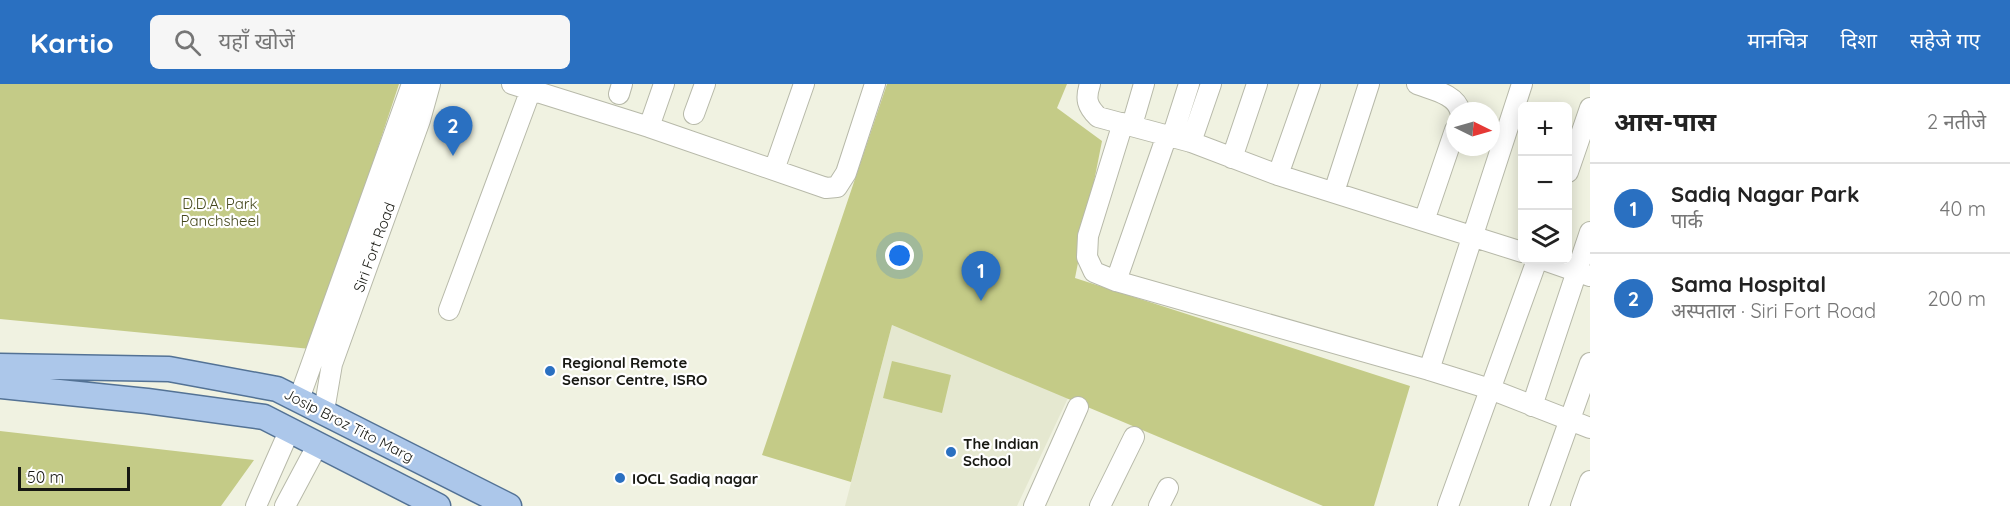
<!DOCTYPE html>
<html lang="hi">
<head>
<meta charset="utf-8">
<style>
	body { margin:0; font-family:Quicksand,"Noto Sans Devanagari",sans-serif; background:#f6f6f6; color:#222 }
	.controls { position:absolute; right:18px; top:18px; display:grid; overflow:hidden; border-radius:9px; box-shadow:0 3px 15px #0003 }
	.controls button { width:54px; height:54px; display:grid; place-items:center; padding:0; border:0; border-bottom:2px solid #e0e0e0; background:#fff; color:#222; font:30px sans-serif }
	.compass { position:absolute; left:1446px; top:18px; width:54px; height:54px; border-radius:50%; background:#fff; box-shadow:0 3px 15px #0003; rotate:95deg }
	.scale { position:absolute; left:18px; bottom:15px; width:112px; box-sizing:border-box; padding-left:6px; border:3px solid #171812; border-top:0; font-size:16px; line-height:21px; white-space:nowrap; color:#171812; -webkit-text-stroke:4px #fff; paint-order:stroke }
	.you { position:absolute; left:900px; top:172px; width:21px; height:21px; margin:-15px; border:4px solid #fff; border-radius:50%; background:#1a73e8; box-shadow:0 0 0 9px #1a73e833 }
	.badge { display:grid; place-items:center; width:39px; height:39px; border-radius:50%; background:#2a70c1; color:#fff; font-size:20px; font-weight:700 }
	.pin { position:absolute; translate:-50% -50px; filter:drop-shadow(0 2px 3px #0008) }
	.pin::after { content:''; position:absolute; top:32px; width:21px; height:18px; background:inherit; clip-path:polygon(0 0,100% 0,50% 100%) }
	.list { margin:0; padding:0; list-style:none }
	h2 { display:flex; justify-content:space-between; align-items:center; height:78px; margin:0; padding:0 24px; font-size:26px }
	h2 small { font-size:20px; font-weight:400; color:#767676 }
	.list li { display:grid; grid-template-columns:39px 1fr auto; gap:18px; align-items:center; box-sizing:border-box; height:90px; padding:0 24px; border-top:2px solid #e0e0e0 }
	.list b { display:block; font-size:22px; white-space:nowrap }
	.list p { margin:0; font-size:20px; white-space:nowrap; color:#767676 }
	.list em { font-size:20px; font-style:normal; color:#767676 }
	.icon { flex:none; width:33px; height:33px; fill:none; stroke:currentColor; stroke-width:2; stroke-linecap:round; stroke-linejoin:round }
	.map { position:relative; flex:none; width:1590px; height:422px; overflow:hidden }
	header { display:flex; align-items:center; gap:36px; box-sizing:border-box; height:84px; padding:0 30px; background:#2a70c1; color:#fff }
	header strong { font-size:28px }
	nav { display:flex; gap:33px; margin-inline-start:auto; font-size:21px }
	.search { width:420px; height:54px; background:#f6f6f6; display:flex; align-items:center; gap:15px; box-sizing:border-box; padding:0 21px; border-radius:9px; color:#767676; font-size:22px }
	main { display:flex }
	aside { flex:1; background:#fff }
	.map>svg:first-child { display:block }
	.built { fill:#e5e8d0 }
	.green { fill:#c4cb87 }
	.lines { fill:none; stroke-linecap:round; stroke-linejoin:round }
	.minor-casing { stroke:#b7b9a9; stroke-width:22 }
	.major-casing { stroke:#537295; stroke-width:27 }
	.minor { stroke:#fff; stroke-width:20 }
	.major { stroke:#acc7ea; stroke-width:24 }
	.poi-dot { fill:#2a70c1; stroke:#fff; stroke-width:2 }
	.labels { text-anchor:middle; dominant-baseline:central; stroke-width:4.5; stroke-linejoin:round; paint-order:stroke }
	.park-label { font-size:15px; fill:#45481d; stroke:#fff }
	.street-label { font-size:15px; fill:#171812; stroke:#fff }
	.poi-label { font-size:15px; font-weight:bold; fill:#171812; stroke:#fff; text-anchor:start }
</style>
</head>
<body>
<header>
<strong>Kartio</strong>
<div class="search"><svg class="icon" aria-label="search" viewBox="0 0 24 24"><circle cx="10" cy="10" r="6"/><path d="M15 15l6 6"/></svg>यहाँ खोजें</div>
<nav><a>मानचित्र</a><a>दिशा</a><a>सहेजे गए</a></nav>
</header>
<main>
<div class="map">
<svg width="1590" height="422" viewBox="0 0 1590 422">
	<rect width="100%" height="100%" fill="#f0f2e1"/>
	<path class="built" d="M 892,241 L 1068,314 L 1017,422 L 845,422 Z"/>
	<path class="green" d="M 0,0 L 399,0 L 311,265 L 0,235 Z
		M 887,0 L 1067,0 L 1057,24 L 1102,57 L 1075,194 L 1410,302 L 1374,422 L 1323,422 L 892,241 L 851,398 L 762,371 Z
		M 892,277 L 951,291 L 942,329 L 883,314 Z
		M 0,347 L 254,376 L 221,422 L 0,422 Z"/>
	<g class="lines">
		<g class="minor-casing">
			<path id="minor" d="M 512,0 L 649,43 L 826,104 L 837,103 L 846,89 L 875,0
				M 1090,0 C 1085,15 1087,22 1098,33 L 1191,58 L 1278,91 L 1522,168
				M 1417,0 C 1432,6 1456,10 1460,27
				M 619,10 L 622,0
				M 694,30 L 705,0
				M 1123,39 L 1088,152 L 1087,173 L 1094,188 L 1116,197 L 1429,286 L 1490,305 L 1590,344
				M 1132,41 L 1144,0
				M 649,43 L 664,0
				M 1172,53 L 1189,0
				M 1191,58 L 1211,0
				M 1232,74 L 1257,0
				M 774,86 L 804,0
				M 1568,88 L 1590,24
				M 1278,91 L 1310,0
				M 1334,108 L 1369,0
				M 1424,137 L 1455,46
				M 1544,176 L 1590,192
				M 1116,197 L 1167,51
				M 449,226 L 533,0
				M 1429,286 L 1522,0
				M 299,315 L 412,0
				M 1532,322 L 1590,148
				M 324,327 L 332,280 L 420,36 L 430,0
				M 256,422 L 290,345
				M 285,422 L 317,362
				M 1034,422 L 1078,323
				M 1100,422 L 1134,353
				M 1159,422 L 1168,404
				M 1448,422 L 1537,176
				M 1539,422 L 1590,279
				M 1581,422 L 1590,397"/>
		</g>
		<g class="major-casing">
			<path id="major" d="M 0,282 L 169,285 L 277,305 L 509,422
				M 0,302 L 147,317 L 264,333 L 438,422"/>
		</g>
		<use href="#minor" class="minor"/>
		<use href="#major" class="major"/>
	</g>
	<g class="poi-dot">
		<circle cx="550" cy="287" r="6"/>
		<circle cx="951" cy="368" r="6"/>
		<circle cx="620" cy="394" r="6"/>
	</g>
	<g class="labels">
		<g class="park-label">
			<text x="220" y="119">D.D.A. Park<tspan x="220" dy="17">Panchsheel</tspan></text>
		</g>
		<g class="street-label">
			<text transform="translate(374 163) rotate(-70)">Siri Fort Road</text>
			<text transform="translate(349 341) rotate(27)">Josip Broz Tito Marg</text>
		</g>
		<g class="poi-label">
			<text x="562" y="278">Regional Remote<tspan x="562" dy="17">Sensor Centre, ISRO</tspan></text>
			<text x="963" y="359">The Indian<tspan x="963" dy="17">School</tspan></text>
			<text x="632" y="394">IOCL Sadiq nagar</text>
		</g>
	</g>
</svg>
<div class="controls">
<button>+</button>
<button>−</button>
<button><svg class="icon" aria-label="layers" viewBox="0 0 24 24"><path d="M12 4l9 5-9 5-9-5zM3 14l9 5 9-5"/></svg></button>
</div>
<svg class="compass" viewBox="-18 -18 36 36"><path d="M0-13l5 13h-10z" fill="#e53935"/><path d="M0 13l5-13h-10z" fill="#767676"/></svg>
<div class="scale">50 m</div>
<div class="you"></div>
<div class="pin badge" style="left:981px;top:217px">1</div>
<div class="pin badge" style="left:453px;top:72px">2</div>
</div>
<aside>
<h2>आस-पास<small>2 नतीजे</small></h2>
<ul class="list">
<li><span class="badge">1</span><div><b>Sadiq Nagar Park</b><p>पार्क</p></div><em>40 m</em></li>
<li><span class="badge">2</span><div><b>Sama Hospital</b><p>अस्पताल · Siri Fort Road</p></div><em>200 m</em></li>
</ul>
</aside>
</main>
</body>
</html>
